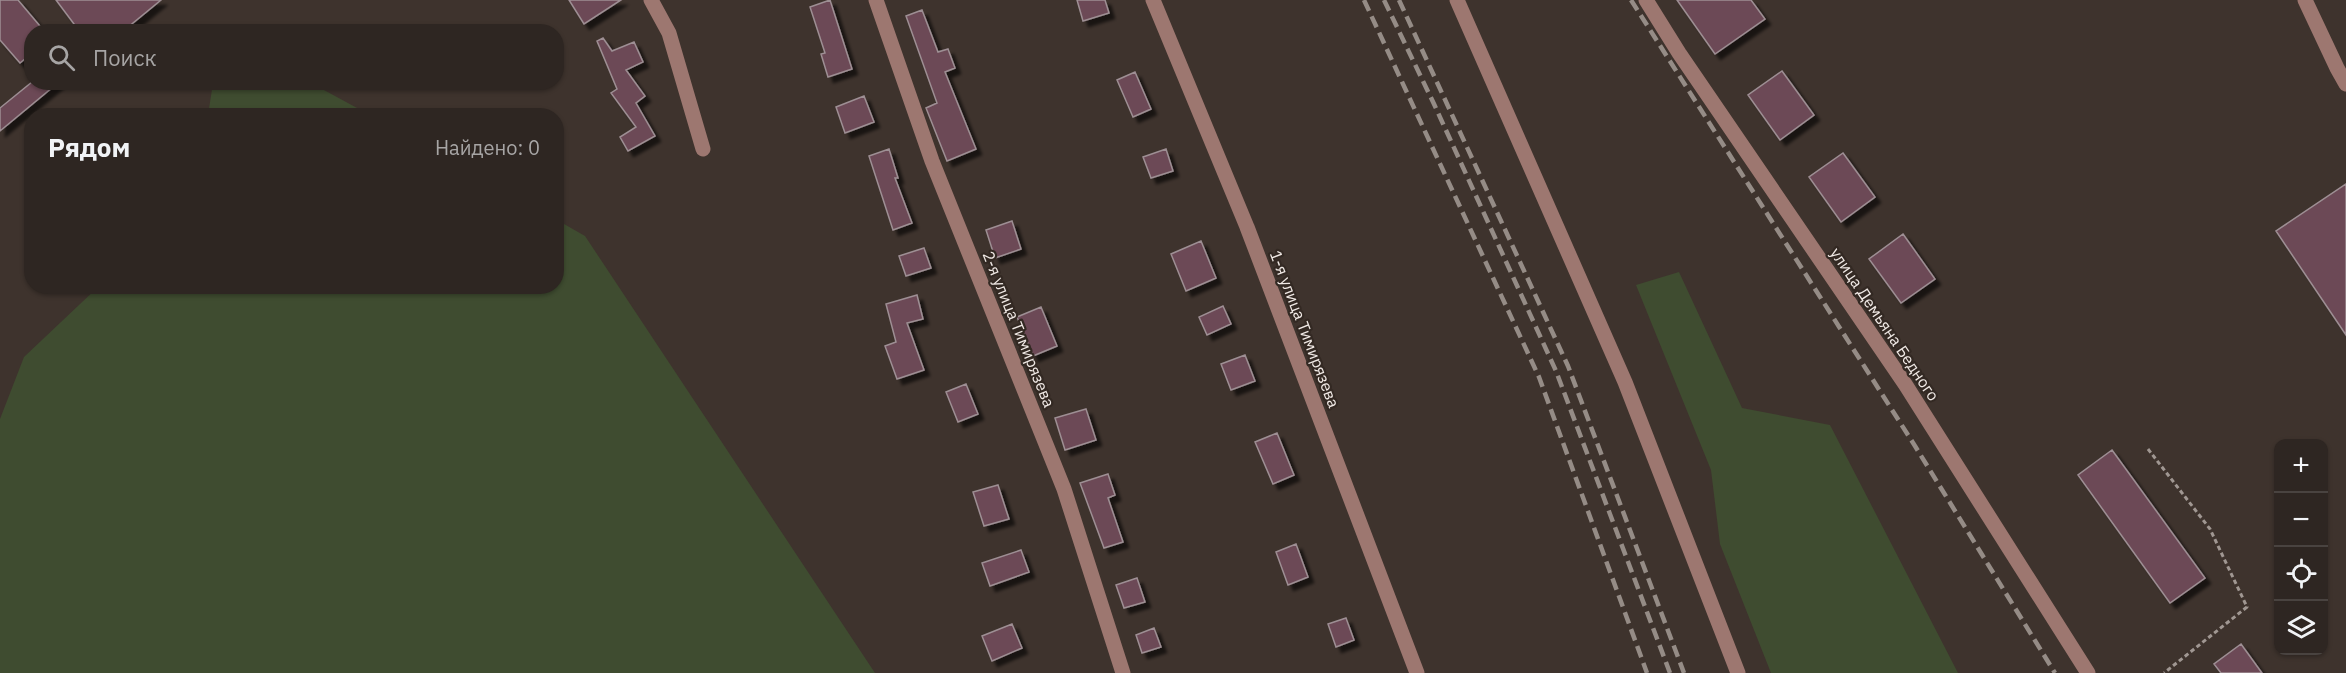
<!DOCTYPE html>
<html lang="ru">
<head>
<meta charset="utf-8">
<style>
	body { margin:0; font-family:"IBM Plex Sans",sans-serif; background:#3a322f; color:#f1f3f6 }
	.controls { position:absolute; right:18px; bottom:18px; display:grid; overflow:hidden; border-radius:12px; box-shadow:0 2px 4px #0004 }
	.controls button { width:54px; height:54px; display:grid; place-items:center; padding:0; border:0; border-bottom:2px solid #494340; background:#2e2622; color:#f1f3f6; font:30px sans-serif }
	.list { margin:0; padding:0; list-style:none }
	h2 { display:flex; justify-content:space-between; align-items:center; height:78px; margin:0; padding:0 24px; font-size:26px }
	h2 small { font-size:20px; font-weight:400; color:#a7a5a5 }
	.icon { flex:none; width:33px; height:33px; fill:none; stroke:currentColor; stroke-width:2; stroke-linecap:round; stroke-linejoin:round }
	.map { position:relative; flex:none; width:2346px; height:673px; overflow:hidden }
	.search { position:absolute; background:#2e2622; box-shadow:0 2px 4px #0004; left:24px; top:24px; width:540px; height:66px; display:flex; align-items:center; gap:15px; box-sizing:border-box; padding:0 21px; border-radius:24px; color:#a7a5a5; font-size:22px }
	.panel { position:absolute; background:#2e2622; box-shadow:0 2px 4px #0004; left:24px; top:108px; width:540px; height:186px; border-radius:24px }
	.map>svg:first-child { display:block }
	.green { fill:#3f4c30 }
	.building { fill:#6c4a56; stroke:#9e8f94; stroke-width:1.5; filter:url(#shadow) }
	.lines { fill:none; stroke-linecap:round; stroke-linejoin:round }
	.path { stroke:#a09792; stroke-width:3; stroke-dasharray:4.5 3; stroke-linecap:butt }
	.minor { stroke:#9d7770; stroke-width:15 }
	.rail { stroke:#958c86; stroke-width:4.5; stroke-dasharray:12 6; stroke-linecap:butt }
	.labels { text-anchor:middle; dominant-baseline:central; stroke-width:4.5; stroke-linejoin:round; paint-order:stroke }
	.street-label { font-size:16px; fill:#f1eae6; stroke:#332923 }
</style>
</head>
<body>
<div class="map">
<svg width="2346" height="673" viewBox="0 0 2346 673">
	<defs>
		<filter id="shadow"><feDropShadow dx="5.5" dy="5.5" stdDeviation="1.5" flood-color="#0009"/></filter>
	</defs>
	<rect width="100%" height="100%" fill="#3e332d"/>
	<path class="green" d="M 213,83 L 311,83 L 370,115 L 208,115 Z
		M 557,220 L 585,236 L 875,673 L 0,673 L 0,419 L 24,357 L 98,287 L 556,286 Z
		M 1679,272 L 1742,408 L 1830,425 L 1958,673 L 1771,673 L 1720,544 L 1711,470 L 1636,285 Z"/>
	<path class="building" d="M 0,0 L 18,0 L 45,32 L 32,32 L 32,53 L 20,63 L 0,40 Z
		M 56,0 L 161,0 L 122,32 L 80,32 Z
		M 569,0 L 621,0 L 584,24 Z
		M 830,0 L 852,69 L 828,77 L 821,54 L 825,53 L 810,7 Z
		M 1077,0 L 1105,0 L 1109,13 L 1083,21 Z
		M 1677,0 L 1751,0 L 1765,19 L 1715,54 Z
		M 922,10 L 938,52 L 948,49 L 955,68 L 945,72 L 976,149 L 947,161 L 926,108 L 937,103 L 906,16 Z
		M 603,38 L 612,51 L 634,42 L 643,62 L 626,70 L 645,96 L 636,103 L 655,136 L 628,151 L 620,137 L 636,127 L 611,93 L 617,89 L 597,41 Z
		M 1782,71 L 1814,115 L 1780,140 L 1748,95 Z
		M 1135,72 L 1151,109 L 1133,117 L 1117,80 Z
		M 32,82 L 59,82 L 0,131 L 0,108 Z
		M 864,96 L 874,122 L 845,133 L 836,107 Z
		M 889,149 L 898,178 L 895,178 L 912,223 L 893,230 L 869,156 Z
		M 1166,149 L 1173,171 L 1151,178 L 1143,157 Z
		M 1843,153 L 1875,197 L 1841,222 L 1809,177 Z
		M 2346,184 L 2346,335 L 2276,231 Z
		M 1012,221 L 1021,249 L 995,258 L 986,230 Z
		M 1903,234 L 1935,279 L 1901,303 L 1869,259 Z
		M 1201,241 L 1216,278 L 1186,291 L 1171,254 Z
		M 924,248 L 931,268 L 906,276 L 899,256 Z
		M 917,295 L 923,319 L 907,323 L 924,370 L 897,379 L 885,346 L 896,342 L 886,304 Z
		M 1223,306 L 1231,324 L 1207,335 L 1199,317 Z
		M 1041,307 L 1057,346 L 1033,356 L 1017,317 Z
		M 1245,355 L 1255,381 L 1231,390 L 1221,364 Z
		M 966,384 L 978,414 L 958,422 L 946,392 Z
		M 1086,409 L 1096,440 L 1065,450 L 1055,418 Z
		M 1277,433 L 1294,475 L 1273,484 L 1255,442 Z
		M 2112,450 L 2205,578 L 2170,603 L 2078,475 Z
		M 1108,474 L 1115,495 L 1108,498 L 1123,542 L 1104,548 L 1080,483 Z
		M 998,485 L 1009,519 L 984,526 L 973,492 Z
		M 1296,544 L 1308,577 L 1288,585 L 1276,552 Z
		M 1021,550 L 1029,572 L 990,586 L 982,563 Z
		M 1137,578 L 1145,602 L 1124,608 L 1116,585 Z
		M 1346,618 L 1354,640 L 1336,647 L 1328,624 Z
		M 1012,624 L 1022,648 L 992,661 L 982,636 Z
		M 1154,628 L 1161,647 L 1142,653 L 1136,635 Z
		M 2241,644 L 2262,673 L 2221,673 L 2214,664 Z"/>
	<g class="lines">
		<path class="path" d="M 2148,449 L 2210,529 L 2247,607 L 2164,673"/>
		<path class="minor" d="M 651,0 L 669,33 L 703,149
			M 876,0 L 932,161 L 1064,489 L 1123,673
			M 1153,0 L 1247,227 L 1417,673
			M 1457,0 L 1625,382 L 1738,673
			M 1646,0 L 1679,53 L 1905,384 L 2088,673
			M 2305,0 L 2337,68 L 2346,84"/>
		<path class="rail" d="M 1364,0 L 1539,377 L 1647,673
			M 1384,0 L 1434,104 L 1556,371 L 1670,673
			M 1399,0 L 1568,366 L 1684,673
			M 1631,0 L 1915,446 L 2055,673"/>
	</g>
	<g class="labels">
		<g class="street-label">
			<text transform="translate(1885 324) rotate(56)">улица Демьяна Бедного</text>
			<text transform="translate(1019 329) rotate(68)">2-я улица Тимирязева</text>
			<text transform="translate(1305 329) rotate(69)">1-я улица Тимирязева</text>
		</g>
	</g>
</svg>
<div class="controls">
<button>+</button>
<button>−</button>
<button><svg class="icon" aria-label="locate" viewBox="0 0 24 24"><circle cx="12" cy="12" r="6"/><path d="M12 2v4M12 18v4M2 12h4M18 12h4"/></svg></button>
<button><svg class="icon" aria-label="layers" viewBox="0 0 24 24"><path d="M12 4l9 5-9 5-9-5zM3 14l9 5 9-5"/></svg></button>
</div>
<div class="search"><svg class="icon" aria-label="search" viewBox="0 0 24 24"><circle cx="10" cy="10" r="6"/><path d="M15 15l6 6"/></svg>Поиск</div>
<section class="panel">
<h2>Рядом<small>Найдено: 0</small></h2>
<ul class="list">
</ul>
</section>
</div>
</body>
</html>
